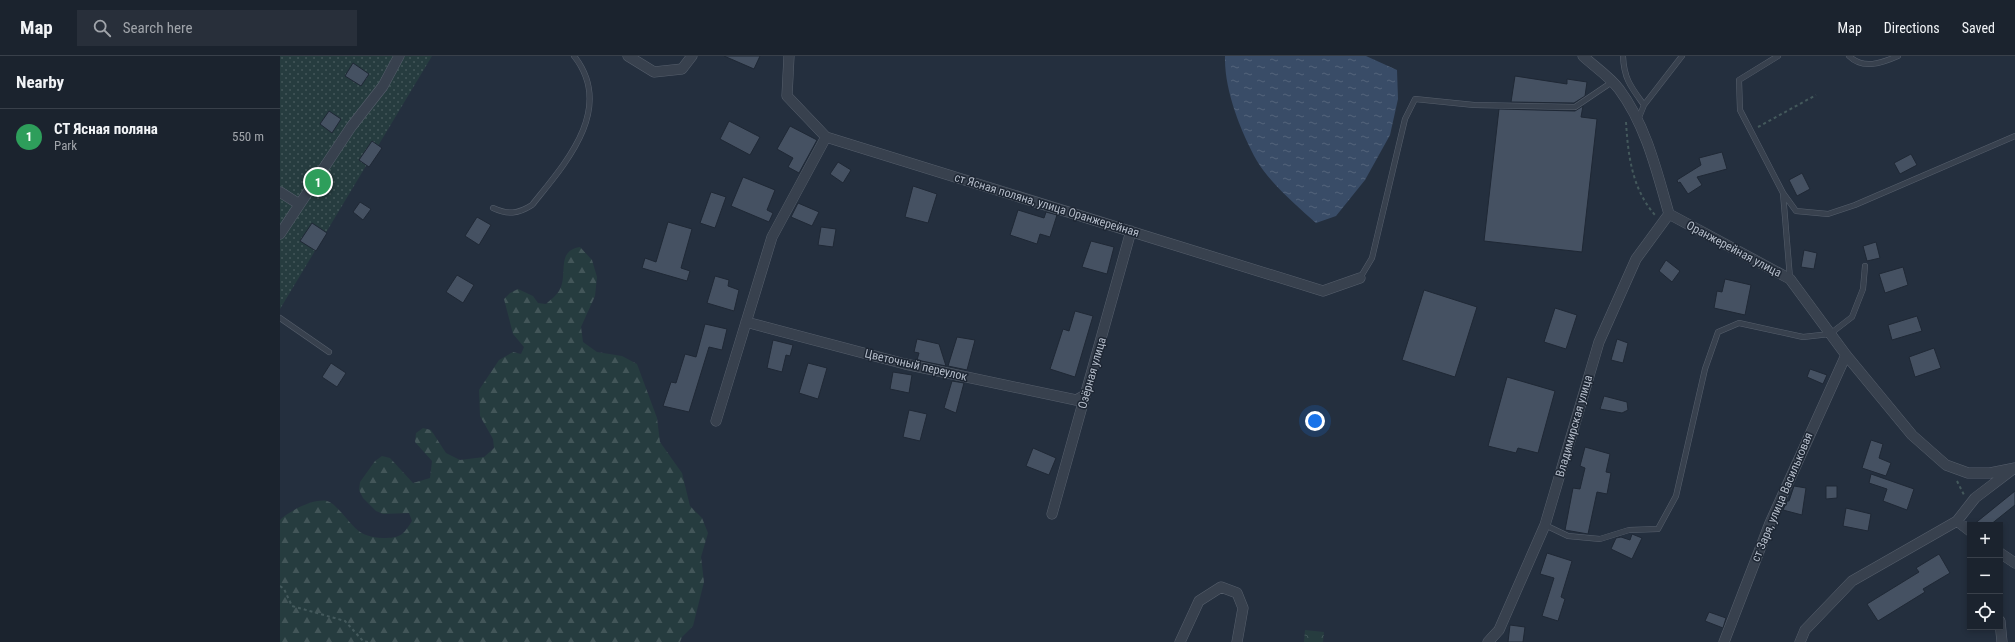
<!DOCTYPE html>
<html lang="en">
<head>
<meta charset="utf-8">
<style>
	body { margin:0; font-family:"Roboto Condensed",sans-serif; background:#282f3a; color:#f1f3f6 }
	.controls { position:absolute; right:12px; bottom:12px; display:grid; overflow:hidden; border-radius:0px; box-shadow:0 2px 6px #0003 }
	.controls button { width:36px; height:36px; display:grid; place-items:center; padding:0; border:0; border-bottom:1px solid #39404a; background:#1b232e; color:#f1f3f6; font:20px sans-serif }
	.you { position:absolute; left:1035px; top:365px; width:14px; height:14px; margin:-10px; border:3px solid #fff; border-radius:50%; background:#1a73e8; box-shadow:0 0 0 6px #1a73e833 }
	.badge { display:grid; place-items:center; width:26px; height:26px; border-radius:50%; background:#db2777; color:#fff; font-size:13px; font-weight:700 }
	.pin { position:absolute; translate:-50% -50%; border:2px solid #fff; box-shadow:0 1px 4px #0006 }
	.list { margin:0; padding:0; list-style:none }
	h2 { display:flex; justify-content:space-between; align-items:center; height:52px; margin:0; padding:0 16px; font-size:17px }
	h2 small { font-size:13px; font-weight:400; color:#a0a4aa }
	.list li { display:grid; grid-template-columns:26px 1fr auto; gap:12px; align-items:center; box-sizing:border-box; height:56px; padding:0 16px; border-top:1px solid #39404a }
	.list b { display:block; font-size:15px; white-space:nowrap }
	.list p { margin:0; font-size:13px; white-space:nowrap; color:#a0a4aa }
	.list em { font-size:13px; font-style:normal; color:#a0a4aa }
	.icon { flex:none; width:22px; height:22px; fill:none; stroke:currentColor; stroke-width:2; stroke-linecap:round; stroke-linejoin:round }
	.map { position:relative; flex:none; width:1735px; height:586px; overflow:hidden }
	header { display:flex; align-items:center; gap:24px; box-sizing:border-box; height:56px; padding:0 20px; background:#1b232e; border-bottom:1px solid #39404a }
	header strong { font-size:19px }
	nav { display:flex; gap:22px; margin-inline-start:auto; font-size:14px }
	.search { width:280px; height:36px; background:#282f3a; display:flex; align-items:center; gap:10px; box-sizing:border-box; padding:0 14px; border-radius:0px; color:#a0a4aa; font-size:15px }
	main { display:flex }
	aside { flex:1; background:#1b232e }
	.map>svg:first-child { display:block }
	.grass { fill:url(#grass-dots) }
	.forest { fill:url(#forest-firs) }
	.park { fill:url(#park-crowns) }
	.water { fill:url(#water-ripples) }
	.building { fill:#455162; stroke:#1f2835 }
	.lines { fill:none; stroke-linecap:round; stroke-linejoin:round }
	.service-casing { stroke:#565f6c; stroke-width:6 }
	.minor-casing { stroke:#565f6c; stroke-width:11 }
	.path { stroke:#44595c; stroke-width:2; stroke-dasharray:3 3; stroke-linecap:butt }
	.service { stroke:#38414e; stroke-width:5 }
	.minor { stroke:#38414e; stroke-width:10 }
	.labels { text-anchor:middle; dominant-baseline:central; stroke-width:3; stroke-linejoin:round; paint-order:stroke }
	.street-label { font-size:12px; fill:#b4bcc9; stroke:#1d2633 }
</style>
</head>
<body>
<header>
<strong>Map</strong>
<div class="search"><svg class="icon" aria-label="search" viewBox="0 0 24 24"><circle cx="10" cy="10" r="6"/><path d="M15 15l6 6"/></svg>Search here</div>
<nav><a>Map</a><a>Directions</a><a>Saved</a></nav>
</header>
<main>
<aside>
<h2>Nearby<small></small></h2>
<ul class="list">
<li><span class="badge" style="background:#2e9e5b">1</span><div><b>СТ Ясная поляна</b><p>Park</p></div><em>550 m</em></li>
</ul>
</aside>
<div class="map">
<svg width="1735" height="586" viewBox="0 0 1735 586">
	<defs>
		<pattern id="grass-dots" width="8" height="8" patternUnits="userSpaceOnUse"><rect width="8" height="8" fill="#263c3f"/><path d="M2 2h.1M6 6h.1" fill="none" stroke="#435659" stroke-width="1.8" stroke-linecap="round"/></pattern>
		<pattern id="forest-firs" width="22" height="20" patternUnits="userSpaceOnUse"><rect width="22" height="20" fill="#263c3f"/><path d="M5 1l3.5 6h-7zM16 11l3.5 6h-7z" fill="#435659"/></pattern>
		<pattern id="park-crowns" width="20" height="18" patternUnits="userSpaceOnUse"><rect width="20" height="18" fill="#263c3f"/><path d="M2 6a3 3 0 1 1 6 0M12 15a3 3 0 1 1 6 0" fill="none" stroke="#435659"/></pattern>
		<pattern id="water-ripples" width="26" height="14" patternUnits="userSpaceOnUse"><rect width="26" height="14" fill="#394c67"/><path d="M2 4q2-2 4 0t4 0M15 11q2-2 4 0t4 0" fill="none" stroke="#53647b"/></pattern>
	</defs>
	<rect width="100%" height="100%" fill="#242f3e"/>
	<path class="grass" d="M 0,0 L 152,0 L 0,253 Z"/>
	<path class="forest" d="M 300,191 L 312,204 L 317,221 L 315,240 L 301,271 L 303,286 L 317,296 L 342,300 L 357,308 L 377,362 L 380,386 L 402,417 L 410,450 L 422,462 L 428,477 L 421,501 L 424,526 L 413,570 L 402,581 L 400,586 L 0,586 L 0,464 C 9,455 34,442 47,445 C 53,447 55,450 59,454 C 75,471 78,481 103,482 C 121,482 123,479 132,465 L 129,457 L 103,458 L 96,455 L 83,442 L 79,434 L 80,426 L 95,405 L 102,400 L 110,402 L 133,427 L 150,422 L 152,405 L 135,386 L 136,377 L 143,372 L 151,374 L 166,397 L 180,404 L 204,401 L 214,392 L 213,383 L 200,360 L 199,334 L 219,304 L 233,296 L 241,298 L 244,291 L 233,278 L 224,243 L 230,237 L 238,233 L 253,240 L 258,247 L 266,248 C 270,244 276,240 279,235 C 289,219 275,195 300,191 Z"/>
	<path class="park" d="M 1025,574 L 1044,576 L 1043,586 L 1024,586 Z"/>
	<path class="water" d="M 945,0 L 1086,0 L 1117,14 L 1118,43 L 1110,79 L 1085,124 L 1056,160 L 1036,167 C 1017,150 990,127 977,105 C 961,76 944,34 945,0 Z"/>
	<path class="building" d="M 444,0 L 480,0 L 474,13 Z
		M 73,7 L 89,18 L 81,30 L 65,20 Z
		M 1235,20 L 1287,28 L 1287,23 L 1307,26 L 1305,40 L 1294,47 L 1231,46 Z
		M 1303,50 L 1301,61 L 1317,63 L 1302,196 L 1204,185 L 1219,53 L 1295,55 Z
		M 49,55 L 61,63 L 52,77 L 40,68 Z
		M 449,65 L 480,81 L 470,99 L 440,83 Z
		M 510,70 L 537,84 L 519,117 L 508,111 L 513,102 L 497,93 Z
		M 92,85 L 102,92 L 89,111 L 79,104 Z
		M 1442,96 L 1447,113 L 1417,121 L 1422,129 L 1408,138 L 1400,126 L 1398,127 L 1397,124 L 1421,109 L 1419,102 Z
		M 1631,98 L 1637,109 L 1620,118 L 1614,107 Z
		M 558,106 L 571,114 L 563,127 L 550,118 Z
		M 1522,117 L 1530,133 L 1517,140 L 1509,124 Z
		M 463,121 L 495,134 L 487,154 L 493,157 L 489,166 L 451,150 Z
		M 633,130 L 657,138 L 648,167 L 625,161 Z
		M 431,136 L 446,141 L 435,172 L 420,167 Z
		M 80,146 L 91,153 L 83,164 L 73,156 Z
		M 518,147 L 539,156 L 532,170 L 511,161 Z
		M 738,154 L 764,162 L 766,156 L 777,159 L 770,181 L 760,178 L 757,188 L 730,179 Z
		M 197,161 L 211,169 L 199,189 L 185,180 Z
		M 388,166 L 412,173 L 401,212 L 410,215 L 407,225 L 362,212 L 365,202 L 376,206 Z
		M 32,167 L 47,177 L 36,195 L 20,185 Z
		M 541,171 L 556,173 L 553,191 L 538,189 Z
		M 811,185 L 834,191 L 827,218 L 802,211 Z
		M 1596,186 L 1600,202 L 1587,205 L 1583,190 Z
		M 1524,194 L 1537,197 L 1534,213 L 1521,211 Z
		M 1386,204 L 1400,215 L 1392,226 L 1379,215 Z
		M 1623,211 L 1628,229 L 1605,237 L 1599,218 Z
		M 177,219 L 194,229 L 183,247 L 166,236 Z
		M 435,220 L 449,224 L 448,230 L 459,234 L 454,255 L 427,247 Z
		M 1445,223 L 1471,229 L 1465,259 L 1434,252 L 1437,235 L 1442,236 Z
		M 1144,234 L 1197,251 L 1175,321 L 1122,304 Z
		M 1275,252 L 1297,259 L 1286,293 L 1264,286 Z
		M 795,255 L 813,260 L 795,321 L 770,313 L 783,273 L 789,275 Z
		M 1637,260 L 1642,275 L 1612,284 L 1608,269 Z
		M 425,268 L 447,273 L 442,294 L 429,291 L 409,356 L 383,350 L 391,326 L 396,327 L 405,298 L 416,301 Z
		M 677,281 L 695,284 L 687,314 L 668,310 Z
		M 637,283 L 659,288 L 666,310 L 637,304 L 639,297 L 634,296 Z
		M 1337,283 L 1348,287 L 1343,307 L 1331,304 Z
		M 493,284 L 513,289 L 510,300 L 506,299 L 502,316 L 487,312 Z
		M 1654,292 L 1661,312 L 1635,321 L 1629,301 Z
		M 51,307 L 66,317 L 57,331 L 42,321 Z
		M 528,307 L 547,312 L 538,343 L 519,337 Z
		M 1530,313 L 1547,319 L 1543,328 L 1527,321 Z
		M 613,316 L 632,319 L 629,337 L 610,333 Z
		M 1227,321 L 1275,335 L 1258,397 L 1238,392 L 1236,397 L 1208,390 Z
		M 672,325 L 684,327 L 676,357 L 664,352 Z
		M 1324,340 L 1347,346 L 1348,354 L 1342,357 L 1320,353 Z
		M 629,354 L 647,358 L 640,385 L 623,381 Z
		M 1591,384 L 1603,388 L 1599,402 L 1611,407 L 1606,420 L 1582,412 Z
		M 1305,391 L 1330,398 L 1326,416 L 1331,417 L 1327,438 L 1317,436 L 1308,478 L 1285,474 L 1293,432 L 1300,433 L 1305,412 L 1300,410 Z
		M 753,392 L 776,402 L 769,419 L 746,410 Z
		M 1591,418 L 1634,433 L 1627,454 L 1603,445 L 1607,433 L 1589,427 Z
		M 1514,430 L 1526,432 L 1522,459 L 1503,454 L 1507,445 L 1509,445 Z
		M 1546,430 L 1557,430 L 1557,442 L 1546,443 Z
		M 1735,435 L 1735,449 L 1710,469 L 1693,469 Z
		M 1566,452 L 1591,458 L 1588,475 L 1563,470 Z
		M 1352,478 L 1362,482 L 1352,503 L 1331,493 L 1336,482 L 1341,481 L 1350,484 Z
		M 1267,497 L 1292,505 L 1281,541 L 1285,543 L 1278,565 L 1262,560 L 1274,522 L 1260,518 Z
		M 1659,498 L 1670,517 L 1643,533 L 1645,536 L 1598,565 L 1587,548 L 1639,516 L 1636,512 Z
		M 1429,556 L 1446,562 L 1443,572 L 1425,565 Z
		M 1230,569 L 1245,571 L 1243,586 L 1228,586 Z"/>
	<g class="lines">
		<g class="service-casing">
			<path id="service" d="M 1343,0 C 1344,23 1351,31 1364,49 L 1358,64
				M 1498,0 L 1459,24 L 1460,54 L 1503,137 L 1510,222
				M 1569,0 C 1583,14 1602,7 1618,0
				M 1364,49 L 1402,0
				M 1503,137 L 1516,155 L 1548,158 L 1575,149 L 1735,80
				M 213,152 C 228,159 238,158 252,149 C 284,109 336,53 294,0
				M 1080,222 L 1092,202 L 1125,63 L 1135,43 L 1194,49 L 1295,51 L 1332,26
				M 0,262 L 49,296
				M 1265,469 L 1288,480 L 1320,483 L 1349,474 L 1378,473 L 1396,440 L 1425,313 L 1438,276 L 1459,267 L 1523,281 L 1550,278 L 1572,261 L 1583,233 L 1585,210"/>
		</g>
		<g class="minor-casing">
			<path id="minor" d="M 348,0 L 374,16 L 402,13 L 412,0
				M 509,0 L 507,40 L 546,81 L 1043,235 L 1080,222
				M 1303,0 C 1315,11 1330,21 1339,33 C 1366,69 1377,116 1389,158 L 1510,223 L 1566,299 L 1632,379 L 1666,409 L 1688,417 L 1710,417 L 1735,412
				M 0,136 L 19,148
				M 0,178 L 71,71 L 103,30 L 119,0
				M 466,266 L 625,308 L 796,344 L 805,339
				M 436,365 L 492,181 L 546,81
				M 772,458 L 851,175
				M 1690,475 L 1677,465 L 1695,442 L 1733,413
				M 1720,497 L 1735,507
				M 1720,565 L 1722,586
				M 900,586 L 919,545 L 941,531 L 957,537 L 963,552 L 957,586
				M 1208,586 L 1219,574 L 1265,469 L 1319,286 L 1356,203 L 1389,158
				M 1444,586 L 1490,467 L 1566,299
				M 1520,586 L 1525,574 L 1572,525 L 1677,465"/>
		</g>
		<path class="path" d="M 1346,66 C 1348,99 1352,133 1375,159
			M 1478,71 L 1536,39
			M 1677,425 L 1684,439
			M 0,530 L 4,533 L 12,550 L 65,565 L 83,585 L 88,586"/>
		<use href="#service" class="service"/>
		<use href="#minor" class="minor"/>
	</g>
	<g class="labels">
		<g class="street-label">
			<text transform="translate(767 149) rotate(17)">ст Ясная поляна, улица Оранжерейная</text>
			<text transform="translate(1454 193) rotate(28)">Оранжерейная улица</text>
			<text transform="translate(636 309) rotate(13)">Цветочный переулок</text>
			<text transform="translate(812 317) rotate(-74)">Озёрная улица</text>
			<text transform="translate(1294 370) rotate(-74)">Владимирская улица</text>
			<text transform="translate(1502 441) rotate(-67)">ст Заря, улица Васильковая</text>
		</g>
	</g>
</svg>
<div class="controls">
<button>+</button>
<button>−</button>
<button><svg class="icon" aria-label="locate" viewBox="0 0 24 24"><circle cx="12" cy="12" r="6"/><path d="M12 2v4M12 18v4M2 12h4M18 12h4"/></svg></button>
</div>
<div class="you"></div>
<div class="pin badge" style="left:38px;top:126px;background:#2e9e5b">1</div>
</div>
</main>
</body>
</html>
